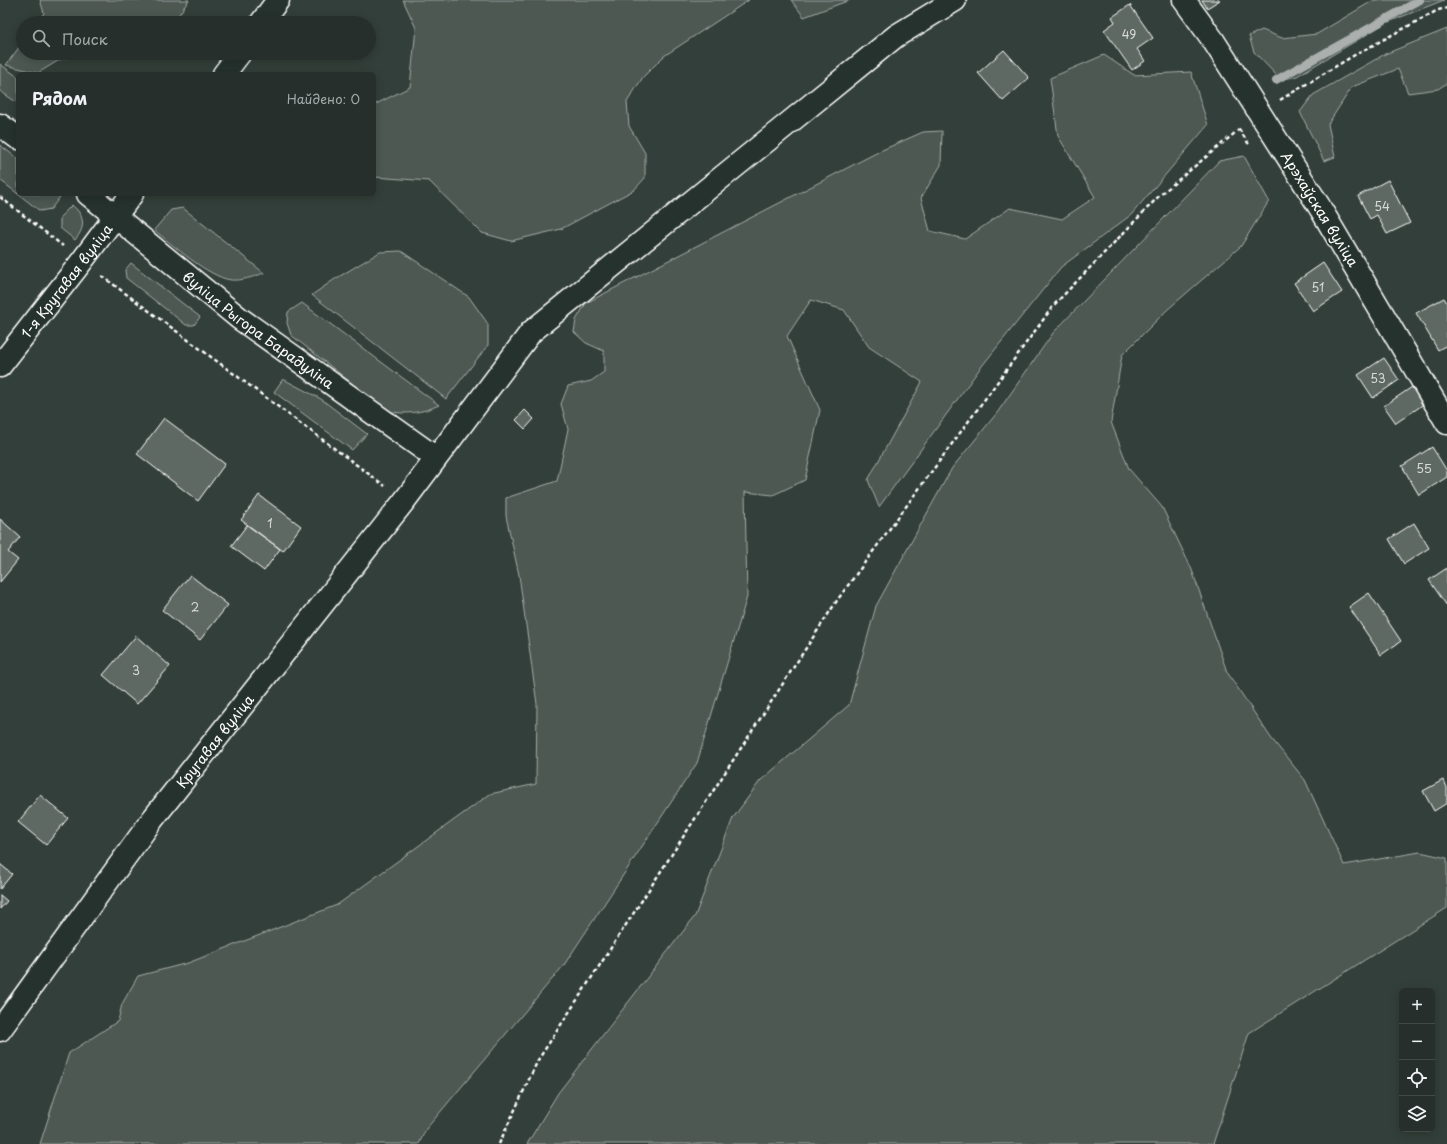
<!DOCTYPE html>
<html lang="ru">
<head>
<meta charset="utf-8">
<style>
	body { margin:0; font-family:"Playpen Sans",sans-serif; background:#2e3734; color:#f1f3f6 }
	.controls { position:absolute; right:12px; bottom:12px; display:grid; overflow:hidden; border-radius:6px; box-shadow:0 2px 10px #0003 }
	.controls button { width:36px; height:36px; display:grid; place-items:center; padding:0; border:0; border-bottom:1px solid #424a48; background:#262f2c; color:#f1f3f6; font:20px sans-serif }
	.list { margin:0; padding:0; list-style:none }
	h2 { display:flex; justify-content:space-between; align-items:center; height:52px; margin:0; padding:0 16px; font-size:17px }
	h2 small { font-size:13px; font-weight:400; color:#a4a9a9 }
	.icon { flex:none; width:22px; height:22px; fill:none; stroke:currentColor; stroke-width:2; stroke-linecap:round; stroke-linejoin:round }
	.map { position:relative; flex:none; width:1447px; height:1144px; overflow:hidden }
	.search { position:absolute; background:#262f2c; box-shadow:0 2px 10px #0003; left:16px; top:16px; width:360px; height:44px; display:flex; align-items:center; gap:10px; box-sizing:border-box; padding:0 14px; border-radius:22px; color:#a4a9a9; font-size:15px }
	.panel { position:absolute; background:#262f2c; box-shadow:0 2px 10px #0003; left:16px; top:72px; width:360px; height:124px; border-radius:6px }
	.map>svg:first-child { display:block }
	.green { fill:#4d5853; stroke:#a6aca9 }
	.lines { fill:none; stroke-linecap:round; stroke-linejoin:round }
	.stream { stroke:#abb0ae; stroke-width:8 }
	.building { fill:#5f6964; stroke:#fff }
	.street-casing { stroke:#fff; stroke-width:25 }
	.path { stroke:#fff; stroke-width:2.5; stroke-dasharray:4 3; stroke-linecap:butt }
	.street { stroke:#26332d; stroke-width:22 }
	.street-bridge-casing { stroke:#fff; stroke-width:25; stroke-linecap:butt }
	.street-bridge { stroke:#26332d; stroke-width:22 }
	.labels { text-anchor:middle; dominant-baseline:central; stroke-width:3.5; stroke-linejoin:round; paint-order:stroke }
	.number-label { font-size:12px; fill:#d7dad8 }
	.street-label { font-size:14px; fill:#fff; stroke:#26332d }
</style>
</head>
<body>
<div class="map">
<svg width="1447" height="1144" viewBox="0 0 1447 1144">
	<rect width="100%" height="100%" fill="#333f3a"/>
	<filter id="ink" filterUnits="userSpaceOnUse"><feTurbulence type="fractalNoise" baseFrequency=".025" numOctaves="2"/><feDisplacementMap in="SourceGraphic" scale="8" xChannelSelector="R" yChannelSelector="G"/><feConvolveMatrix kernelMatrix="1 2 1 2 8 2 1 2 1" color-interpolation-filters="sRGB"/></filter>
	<g filter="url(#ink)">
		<path class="green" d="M 40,0 L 189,0 L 173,23 L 37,23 L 44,13 Z
			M 403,0 L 749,0 L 664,56 L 643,77 L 627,102 L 629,126 L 645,153 L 645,178 L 634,190 L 561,229 L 511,241 L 482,233 L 429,181 L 374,177 L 374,105 L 410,87 L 416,28 Z
			M 791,0 L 850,0 L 804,17 Z
			M 1374,0 L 1444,0 L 1386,23 L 1297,76 L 1281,80 L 1254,52 L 1249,36 L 1262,30 L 1282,38 L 1317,34 Z
			M 1447,29 L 1447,83 L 1438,89 L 1408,93 L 1398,69 L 1352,87 L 1328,124 L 1335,157 L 1324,161 L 1300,112 L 1313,95 L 1385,54 Z
			M 23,42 L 23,53 L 95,53 L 61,59 L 38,73 L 6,65 Z
			M 1104,55 L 1134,75 L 1191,72 L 1208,125 L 1131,215 L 1061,267 L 978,371 L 879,507 L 868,480 L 922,382 L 869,347 L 844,310 L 811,300 L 787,336 L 820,410 L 805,480 L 773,495 L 745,492 L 747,597 L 697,763 L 564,965 L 426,1129 L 419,1144 L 40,1144 L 69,1053 L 118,1021 L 122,1004 L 138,976 L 188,963 L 337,905 L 490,794 L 536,784 L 537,704 L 519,575 L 506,516 L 506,498 L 557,481 L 568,429 L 561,404 L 568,386 L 591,381 L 604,372 L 604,351 L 586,343 L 574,332 L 576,320 L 586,303 L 880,151 L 923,132 L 942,131 L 941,165 L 921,198 L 930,231 L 965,239 L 1010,208 L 1062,219 L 1095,197 L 1058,136 L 1050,78 Z
			M 0,64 L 18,77 L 18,100 L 16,102 L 0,91 Z
			M 0,145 L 18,159 L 18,194 L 0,180 Z
			M 1244,156 L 1269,201 L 1241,246 L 1167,310 L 1122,355 L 1111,422 L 1129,469 L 1162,507 L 1192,570 L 1227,672 L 1271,738 L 1305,780 L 1344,865 L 1420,852 L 1447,858 L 1447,908 L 1249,1033 L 1213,1144 L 527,1144 L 558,1093 L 695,916 L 733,818 L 760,781 L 849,705 L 876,606 L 952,468 L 997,413 L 1053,333 L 1219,161 Z
			M 18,194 L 62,194 L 51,209 L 40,211 Z
			M 72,205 C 85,216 86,227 75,240 L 60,228 L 60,217 Z
			M 183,208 L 264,273 C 253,277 242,281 231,280 C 208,277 172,244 154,230 L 171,210 Z
			M 401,251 L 469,297 L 488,324 L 488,345 L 446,399 L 312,295 L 335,279 L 380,252 Z
			M 131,263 L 200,317 L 194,325 L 186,325 L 126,278 L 125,270 Z
			M 302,303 L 439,405 C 422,413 405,415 387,411 L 291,335 L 287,323 L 288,312 Z
			M 283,379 L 321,399 L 367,434 L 352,450 L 274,392 Z"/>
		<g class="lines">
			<path class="stream" d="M 1276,80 L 1420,0"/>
		</g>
		<path class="building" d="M 1202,0 L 1220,0 L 1207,8 Z
			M 1130,5 L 1153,38 L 1137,49 L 1145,61 L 1132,70 L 1104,30 L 1115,22 L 1112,17 Z
			M 1004,50 L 1029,78 L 1003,101 L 978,73 Z
			M 1388,180 L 1410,223 L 1387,234 L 1377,215 L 1370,219 L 1358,196 Z
			M 1323,263 L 1342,292 L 1313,311 L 1294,283 Z
			M 1444,298 L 1447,303 L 1447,345 L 1438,350 L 1416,313 Z
			M 1384,358 L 1399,380 L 1373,398 L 1358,375 Z
			M 1412,387 L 1424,404 L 1396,423 L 1384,406 Z
			M 525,410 L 534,419 L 525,429 L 516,420 Z
			M 164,418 L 225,464 L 198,501 L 137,454 Z
			M 1432,447 L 1447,471 L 1447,477 L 1419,495 L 1402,466 Z
			M 259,495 L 301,526 L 283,551 L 241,520 Z
			M 0,519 L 20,537 L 8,552 L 18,560 L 0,582 Z
			M 1414,523 L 1429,548 L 1404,564 L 1389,539 Z
			M 247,525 L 280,549 L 264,571 L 231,546 Z
			M 1447,568 L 1447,606 L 1429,580 Z
			M 190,575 L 228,605 L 200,640 L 162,610 Z
			M 1369,593 L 1401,641 L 1381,655 L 1349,607 Z
			M 136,636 L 170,666 L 137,704 L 103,675 Z
			M 1443,780 L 1447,787 L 1447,803 L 1434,811 L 1423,791 Z
			M 40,795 L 68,818 L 46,845 L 18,822 Z
			M 0,864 L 12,874 L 0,889 Z
			M 0,895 L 7,901 L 0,909 Z"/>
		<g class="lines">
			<g class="street-casing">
				<g id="street">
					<path d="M 1184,0 L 1213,40"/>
					<path d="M 261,23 L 278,0"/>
					<path d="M 224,74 L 240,53"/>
					<path d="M 0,125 L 18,138"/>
					<path id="s1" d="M 88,194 L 239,318 L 436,458"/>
					<path d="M 1319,206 L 1447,423"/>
					<path id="s2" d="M 0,366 L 82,261 L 132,194"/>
					<path id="s3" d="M 0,1030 L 152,820 L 405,500 L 531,332 L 896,36 L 955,0"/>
				</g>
			</g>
			<path class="path" d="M 1280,100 L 1353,56 L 1438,10 L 1447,8
				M 1239,129 L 1250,146
				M 0,197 L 63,246
				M 102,276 L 385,486
				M 499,1144 L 538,1060 L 838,599 L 1054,305 L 1160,195 L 1241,128"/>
			<use href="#street" class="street"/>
			<g class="street-bridge-casing">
				<path id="street-bridge" d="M 1213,40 L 1319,206"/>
			</g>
			<use href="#street-bridge" class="street-bridge"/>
		</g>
	</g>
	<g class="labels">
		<g class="number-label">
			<text x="1129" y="34">49</text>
			<text x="1382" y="206">54</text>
			<text x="1318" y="287">51</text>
			<text x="1378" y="378">53</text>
			<text x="1424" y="468">55</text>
			<text x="270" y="523">1</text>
			<text x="195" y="607">2</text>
			<text x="136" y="670">3</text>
		</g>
		<g class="street-label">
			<text transform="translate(1320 209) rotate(58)">Арэхаўская вуліца</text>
			<text stroke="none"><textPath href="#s2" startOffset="108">1-я Кругавая вуліца</textPath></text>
			<text stroke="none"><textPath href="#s1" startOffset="218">вуліца Рыгора Барадуліна</textPath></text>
			<text stroke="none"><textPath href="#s3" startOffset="360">Кругавая вуліца</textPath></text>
		</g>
	</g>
</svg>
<div class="controls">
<button>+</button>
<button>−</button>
<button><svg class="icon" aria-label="locate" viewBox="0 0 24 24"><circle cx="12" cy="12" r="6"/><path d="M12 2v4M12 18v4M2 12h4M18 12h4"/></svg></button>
<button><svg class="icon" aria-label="layers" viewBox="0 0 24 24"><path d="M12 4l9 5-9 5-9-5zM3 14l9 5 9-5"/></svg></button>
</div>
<div class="search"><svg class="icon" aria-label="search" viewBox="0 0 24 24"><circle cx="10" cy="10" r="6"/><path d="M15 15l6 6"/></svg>Поиск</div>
<section class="panel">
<h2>Рядом<small>Найдено: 0</small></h2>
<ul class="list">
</ul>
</section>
</div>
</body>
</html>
